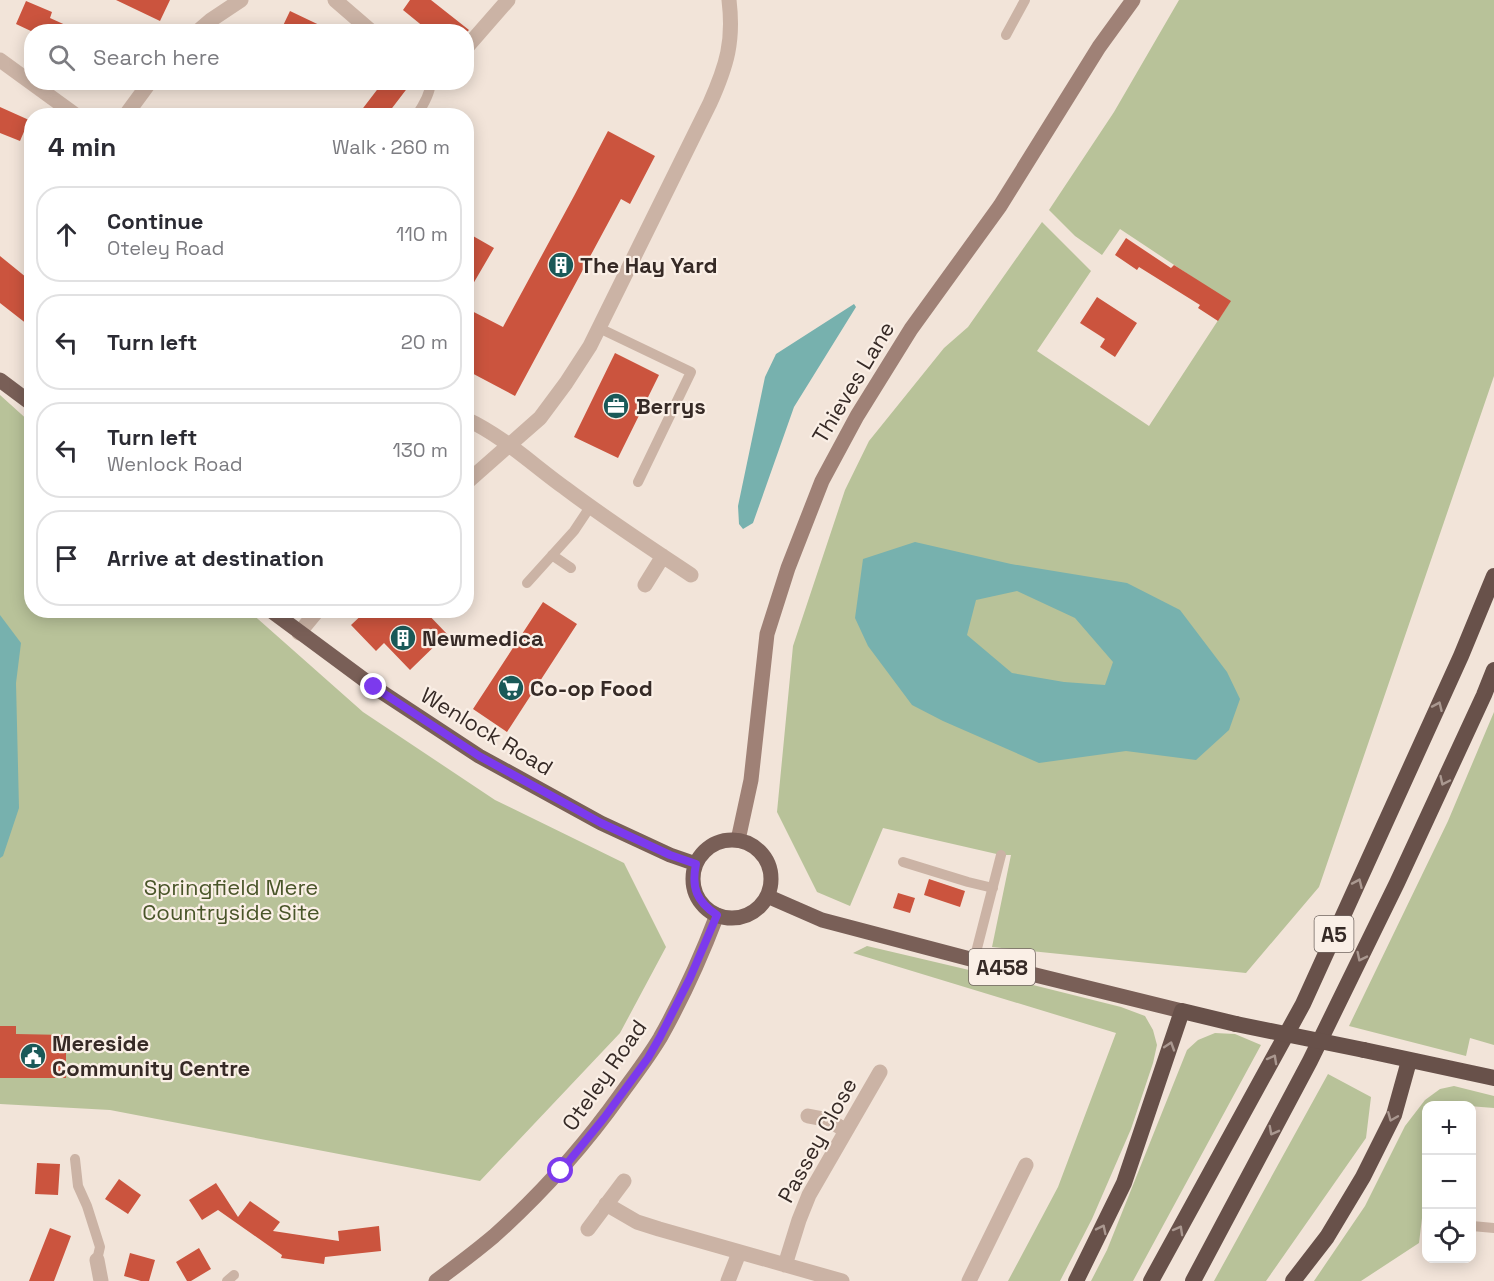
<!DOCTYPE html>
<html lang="en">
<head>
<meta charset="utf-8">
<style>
	body { margin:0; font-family:"Space Grotesk",sans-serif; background:#f7f7f7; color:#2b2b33 }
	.controls { position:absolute; right:18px; bottom:18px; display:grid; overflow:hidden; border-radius:12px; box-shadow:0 3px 15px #0003 }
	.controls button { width:54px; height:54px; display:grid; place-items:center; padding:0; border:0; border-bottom:2px solid #e1e1e2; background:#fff; color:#2b2b33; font:30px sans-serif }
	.stop { position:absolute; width:18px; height:18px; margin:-14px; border:4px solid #7c3aed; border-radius:50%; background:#fff }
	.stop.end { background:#7c3aed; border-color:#fff; box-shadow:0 2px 6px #0008 }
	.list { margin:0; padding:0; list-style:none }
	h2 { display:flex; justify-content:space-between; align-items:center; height:78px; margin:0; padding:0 24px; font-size:26px }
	h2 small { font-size:20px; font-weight:400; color:#7c7c81 }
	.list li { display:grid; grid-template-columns:39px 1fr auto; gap:18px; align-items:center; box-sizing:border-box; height:96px; margin:0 12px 12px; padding:0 12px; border:2px solid #e1e1e2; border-radius:24px }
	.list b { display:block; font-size:22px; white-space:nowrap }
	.list p { margin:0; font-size:20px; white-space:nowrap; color:#7c7c81 }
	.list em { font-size:20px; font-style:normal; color:#7c7c81 }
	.icon { flex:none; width:33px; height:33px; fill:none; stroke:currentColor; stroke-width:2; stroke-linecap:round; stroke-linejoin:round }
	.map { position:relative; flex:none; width:1494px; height:1281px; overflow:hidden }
	.search { position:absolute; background:#fff; box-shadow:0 3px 15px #0003; left:24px; top:24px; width:450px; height:66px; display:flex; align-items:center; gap:15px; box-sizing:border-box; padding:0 21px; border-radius:24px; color:#7c7c81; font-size:22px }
	.panel { position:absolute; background:#fff; box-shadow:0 3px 15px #0003; left:24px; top:108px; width:450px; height:510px; border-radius:24px }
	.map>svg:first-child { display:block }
	.green { fill:#b8c299 }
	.water { fill:#77b1ae; fill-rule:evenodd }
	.building { fill:#cb543e }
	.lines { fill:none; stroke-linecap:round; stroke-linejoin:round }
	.service { stroke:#cbb3a5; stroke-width:10 }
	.minor { stroke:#cbb3a5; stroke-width:15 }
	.secondary { stroke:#9f8176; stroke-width:15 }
	.primary { stroke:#795f57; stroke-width:15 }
	.trunk { stroke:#68514a; stroke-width:16 }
	.trunk-bridge { stroke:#68514a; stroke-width:16 }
	.oneway { stroke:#aa9890 }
	.route { stroke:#7c3aed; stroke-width:8 }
	.labels { text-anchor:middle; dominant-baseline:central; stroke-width:4.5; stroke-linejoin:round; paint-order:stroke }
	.shield { fill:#faefe6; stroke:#716560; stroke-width:1.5 }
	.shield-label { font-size:21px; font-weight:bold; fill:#362a26 }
	.poi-label { font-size:22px; font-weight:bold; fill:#362a26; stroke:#faefe6; text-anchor:start }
	.street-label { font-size:22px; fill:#362a26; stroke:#faefe6 }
	.park-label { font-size:22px; fill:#495529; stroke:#faefe6 }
</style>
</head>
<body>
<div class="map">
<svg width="1494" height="1281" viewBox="0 0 1494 1281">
	<rect width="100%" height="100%" fill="#f2e4d9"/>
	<path class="green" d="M 1179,0 L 1494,0 L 1494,376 L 1319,887 L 1246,973 L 992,947 L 1011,855 L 1001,855 L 883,828 L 850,906 L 817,892 L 777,812 L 793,646 L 845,490 L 869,441 L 944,348 L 968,327 L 1042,222 L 1091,271 L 1037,351 L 1149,426 L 1230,302 L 1120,229 L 1102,255 L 1075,236 L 1049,210 L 1114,112 Z
		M 0,395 L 31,423 L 32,610 L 249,611 L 363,712 L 495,800 L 624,863 L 666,947 L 620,1033 L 480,1181 L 110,1110 L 0,1104 Z
		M 1494,712 L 1494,1045 L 1470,1038 L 1466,1056 L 1349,1026 L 1448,821 Z
		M 867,946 L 1029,984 L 1121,1007 L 1145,1016 L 1153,1030 L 1157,1045 L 1153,1063 L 1131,1129 L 1092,1219 L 1060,1281 L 1008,1281 L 1058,1187 L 1116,1033 L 853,953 Z
		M 1215,1033 L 1235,1034 L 1261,1045 L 1133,1281 L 1091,1281 L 1107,1250 L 1187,1050 L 1198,1040 Z
		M 1328,1074 L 1371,1097 L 1366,1138 L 1266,1281 L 1214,1281 Z
		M 1454,1086 L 1494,1096 L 1494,1108 L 1443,1104 L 1441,1105 L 1426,1106 L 1426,1185 L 1419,1243 L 1361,1281 L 1314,1281 L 1365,1206 L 1405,1126 L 1425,1100 L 1440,1089 Z"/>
	<path class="water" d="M 854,304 L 856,307 L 794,407 L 753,523 L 743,529 L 739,524 L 738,506 L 765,377 L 776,354 Z
		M 915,542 L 1011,564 L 1127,583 L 1180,610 L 1227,672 L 1240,699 L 1229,730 L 1196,760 L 1126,751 L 1039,763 L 943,721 L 912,705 L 868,646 L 855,618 L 863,559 ZM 1017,591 L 1075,618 L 1113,662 L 1105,685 L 1064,682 L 1012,673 L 967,635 L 976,600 Z
		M 0,615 L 21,643 L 16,683 L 19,808 L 3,856 L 0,858 Z"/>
	<path class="building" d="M 116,0 L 170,0 L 160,21 Z
		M 410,0 L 431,0 L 469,30 L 467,32 L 430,32 L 403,10 Z
		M 26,1 L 52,12 L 50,18 L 81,32 L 33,32 L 16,24 Z
		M 290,11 L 334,32 L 280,32 Z
		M 383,82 L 412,82 L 386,116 L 357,116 Z
		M 0,107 L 29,120 L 20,141 L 0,133 Z
		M 608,131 L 655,156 L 630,204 L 621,199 L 515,396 L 466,370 L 466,308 L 503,327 L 574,196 Z
		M 466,232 L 494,248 L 466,296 Z
		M 1126,238 L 1171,268 L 1174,265 L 1231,301 L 1218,321 L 1198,308 L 1200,305 L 1139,267 L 1137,270 L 1115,255 Z
		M 0,256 L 32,282 L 32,328 L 0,303 Z
		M 1097,297 L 1137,323 L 1115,357 L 1100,347 L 1105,339 L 1080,323 Z
		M 615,353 L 659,375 L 618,458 L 574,437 Z
		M 543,602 L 577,624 L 507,732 L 473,709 Z
		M 367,610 L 408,610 L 415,618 L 422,610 L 424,610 L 447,634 L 410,670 L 384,643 L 376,651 L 351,625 Z
		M 929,879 L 965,891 L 960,907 L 924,895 Z
		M 898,893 L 915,898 L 910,913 L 893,908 Z
		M 0,1026 L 16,1026 L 16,1034 L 66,1035 L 66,1078 L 0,1078 Z
		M 37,1163 L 60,1164 L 58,1195 L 35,1194 Z
		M 119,1179 L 141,1195 L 128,1214 L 105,1199 Z
		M 216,1183 L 238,1217 L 250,1201 L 280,1222 L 273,1231 L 339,1241 L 338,1231 L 379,1226 L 381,1251 L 325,1257 L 324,1264 L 281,1258 L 282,1255 L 218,1210 L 202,1220 L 189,1200 Z
		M 50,1228 L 71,1236 L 54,1281 L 29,1281 Z
		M 199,1248 L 211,1269 L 191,1281 L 187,1281 L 176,1262 Z
		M 130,1253 L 155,1260 L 149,1281 L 141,1281 L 124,1276 Z"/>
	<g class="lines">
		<path class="service" d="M 1006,35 L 1025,0
			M 416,116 C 423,106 430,94 431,82
			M 599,328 L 691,372 L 638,482
			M 552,555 L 571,568
			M 527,583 L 574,531 L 590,507
			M 903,862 L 968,882 L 993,888
			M 974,960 L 1001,855
			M 75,1159 L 78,1186 L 87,1206 L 100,1247 L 97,1260
			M 1472,1226 L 1494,1228
			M 227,1281 L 234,1275"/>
		<path class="minor" d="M 335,0 L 372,32
			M 197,32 L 211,20 L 241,0
			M 466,48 L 508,0
			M 0,60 L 77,116
			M 125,116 L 150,82
			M 466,419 C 503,436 533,465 565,488 C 606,519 649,547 691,575
			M 466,483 L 540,418 L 566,383 L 590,346 L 710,103 C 727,65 734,41 729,0
			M 645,585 L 663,556
			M 299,633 L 318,610
			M 808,1116 L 829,1120 L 846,1131
			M 606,1204 L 637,1222 L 659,1229 L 842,1281
			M 588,1229 L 624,1181
			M 97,1260 L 101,1281
			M 785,1265 L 799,1220 L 809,1195 L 880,1072
			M 728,1281 L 739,1253
			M 969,1281 L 1026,1165"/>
		<path class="secondary" d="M 738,840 L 751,780 L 767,634 L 788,568 L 822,481 L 857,416 L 911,329 L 1000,206 L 1099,47 L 1133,0
			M 436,1281 C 455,1267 475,1252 494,1236 C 541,1194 584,1146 621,1094 C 634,1076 648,1058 660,1038 C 682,999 701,957 717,915"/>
		<path class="primary" d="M 0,380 L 32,404
			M 270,610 L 374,687 L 479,756 L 601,823 L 670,855 L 696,864
			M693 879a39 39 0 1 1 78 0a39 39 0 1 1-78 0Z
			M 767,896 L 822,920 L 974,960 L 1182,1011"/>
		<path class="trunk" d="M 1364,1050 L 1494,1078
			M 1076,1281 L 1124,1183 L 1182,1011 L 1236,1024
			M 1151,1281 L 1303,1004 L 1461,656 L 1494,576
			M 1193,1281 L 1310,1061 L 1397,883 L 1484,695 L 1494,670
			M 1293,1281 L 1327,1237 L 1363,1177 L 1394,1115 L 1409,1061"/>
		<path class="trunk-bridge" d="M 1236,1024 L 1364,1050"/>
	</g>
	<defs><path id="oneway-chevron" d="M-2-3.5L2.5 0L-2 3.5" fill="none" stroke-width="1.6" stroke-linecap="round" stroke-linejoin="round" transform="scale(1.5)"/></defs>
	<g class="oneway">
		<use href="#oneway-chevron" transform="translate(1438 706) rotate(-66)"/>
		<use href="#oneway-chevron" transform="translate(1444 781) rotate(115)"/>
		<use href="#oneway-chevron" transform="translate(1358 883) rotate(-66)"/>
		<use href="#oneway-chevron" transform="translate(1361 957) rotate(116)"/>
		<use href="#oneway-chevron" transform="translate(1170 1046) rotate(-72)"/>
		<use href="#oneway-chevron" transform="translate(1273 1059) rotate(-61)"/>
		<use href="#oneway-chevron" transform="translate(1392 1117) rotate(112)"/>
		<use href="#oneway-chevron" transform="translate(1273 1131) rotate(118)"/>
		<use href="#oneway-chevron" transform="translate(1102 1229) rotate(-64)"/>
		<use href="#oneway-chevron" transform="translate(1179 1230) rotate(-61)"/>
	</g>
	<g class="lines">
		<path class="route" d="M 374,687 L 479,756 L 601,823 L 670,855 L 696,864 C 691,888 697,902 717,915 L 690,978 L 660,1037 L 648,1058 L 604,1118 L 561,1171"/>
	</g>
	<defs>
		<g id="building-disc" transform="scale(1.35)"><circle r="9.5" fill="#1a5958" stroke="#faefe6"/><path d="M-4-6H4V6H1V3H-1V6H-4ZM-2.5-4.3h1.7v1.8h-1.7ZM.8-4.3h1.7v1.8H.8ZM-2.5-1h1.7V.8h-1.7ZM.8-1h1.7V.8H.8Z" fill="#fff"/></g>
		<g id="office-disc" transform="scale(1.35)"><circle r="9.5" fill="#1a5958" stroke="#faefe6"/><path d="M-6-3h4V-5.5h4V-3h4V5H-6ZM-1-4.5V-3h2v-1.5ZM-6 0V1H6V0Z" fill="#fff"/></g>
		<g id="supermarket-disc" transform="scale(1.35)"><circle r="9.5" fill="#1a5958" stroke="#faefe6"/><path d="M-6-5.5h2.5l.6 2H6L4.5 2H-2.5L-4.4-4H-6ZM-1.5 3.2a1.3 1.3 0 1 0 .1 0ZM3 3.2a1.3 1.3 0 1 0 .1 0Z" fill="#fff"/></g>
		<g id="civic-disc" transform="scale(1.35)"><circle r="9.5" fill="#1a5958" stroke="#faefe6"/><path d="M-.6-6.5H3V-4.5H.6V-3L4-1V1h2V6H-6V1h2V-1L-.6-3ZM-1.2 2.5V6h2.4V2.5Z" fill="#fff"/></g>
	</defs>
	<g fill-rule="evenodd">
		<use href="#building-disc" x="561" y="265"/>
		<use href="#office-disc" x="616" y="406"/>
		<use href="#building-disc" x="403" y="638"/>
		<use href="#supermarket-disc" x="511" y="688"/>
		<use href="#civic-disc" x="33" y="1056"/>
	</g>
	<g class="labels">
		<g class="shield">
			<rect x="1314.5" y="916" width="39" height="36" rx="4.5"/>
			<rect x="969" y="949" width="66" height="36" rx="4.5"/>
		</g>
		<g class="shield-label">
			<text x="1334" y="934">A5</text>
			<text x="1002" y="967">A458</text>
		</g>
		<g class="poi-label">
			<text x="580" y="265">The Hay Yard</text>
			<text x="636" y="406">Berrys</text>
			<text x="422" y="638">Newmedica</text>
			<text x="530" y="688">Co-op Food</text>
			<text x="52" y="1043">Mereside<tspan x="52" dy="25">Community Centre</tspan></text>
		</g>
		<g class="street-label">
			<text transform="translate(853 382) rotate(-59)">Thieves Lane</text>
			<text transform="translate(487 731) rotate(31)">Wenlock Road</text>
			<text transform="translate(604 1075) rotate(-55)">Oteley Road</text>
			<text transform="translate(817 1140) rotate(-61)">Passey Close</text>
		</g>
		<g class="park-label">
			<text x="231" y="887">Springfield Mere<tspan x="231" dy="25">Countryside Site</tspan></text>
		</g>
	</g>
</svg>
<div class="controls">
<button>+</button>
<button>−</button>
<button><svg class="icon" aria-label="locate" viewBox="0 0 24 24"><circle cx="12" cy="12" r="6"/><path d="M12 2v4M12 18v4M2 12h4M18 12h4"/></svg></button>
</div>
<div class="stop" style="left:561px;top:1171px"></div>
<div class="stop end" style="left:374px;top:687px"></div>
<div class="search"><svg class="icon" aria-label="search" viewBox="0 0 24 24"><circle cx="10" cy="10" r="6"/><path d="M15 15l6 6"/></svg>Search here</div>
<section class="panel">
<h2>4 min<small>Walk · 260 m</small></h2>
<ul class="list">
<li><svg class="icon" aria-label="ahead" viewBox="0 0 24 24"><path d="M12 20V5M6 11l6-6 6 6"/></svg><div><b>Continue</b><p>Oteley Road</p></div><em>110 m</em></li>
<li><svg class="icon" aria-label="left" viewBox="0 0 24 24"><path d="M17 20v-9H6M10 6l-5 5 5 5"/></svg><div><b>Turn left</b></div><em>20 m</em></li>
<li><svg class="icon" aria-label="left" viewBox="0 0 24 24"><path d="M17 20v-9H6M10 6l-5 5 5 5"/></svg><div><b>Turn left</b><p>Wenlock Road</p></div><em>130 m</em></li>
<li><svg class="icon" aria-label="arrive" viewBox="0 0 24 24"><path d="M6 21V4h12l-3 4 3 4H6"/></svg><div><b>Arrive at destination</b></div></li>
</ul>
</section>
</div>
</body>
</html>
